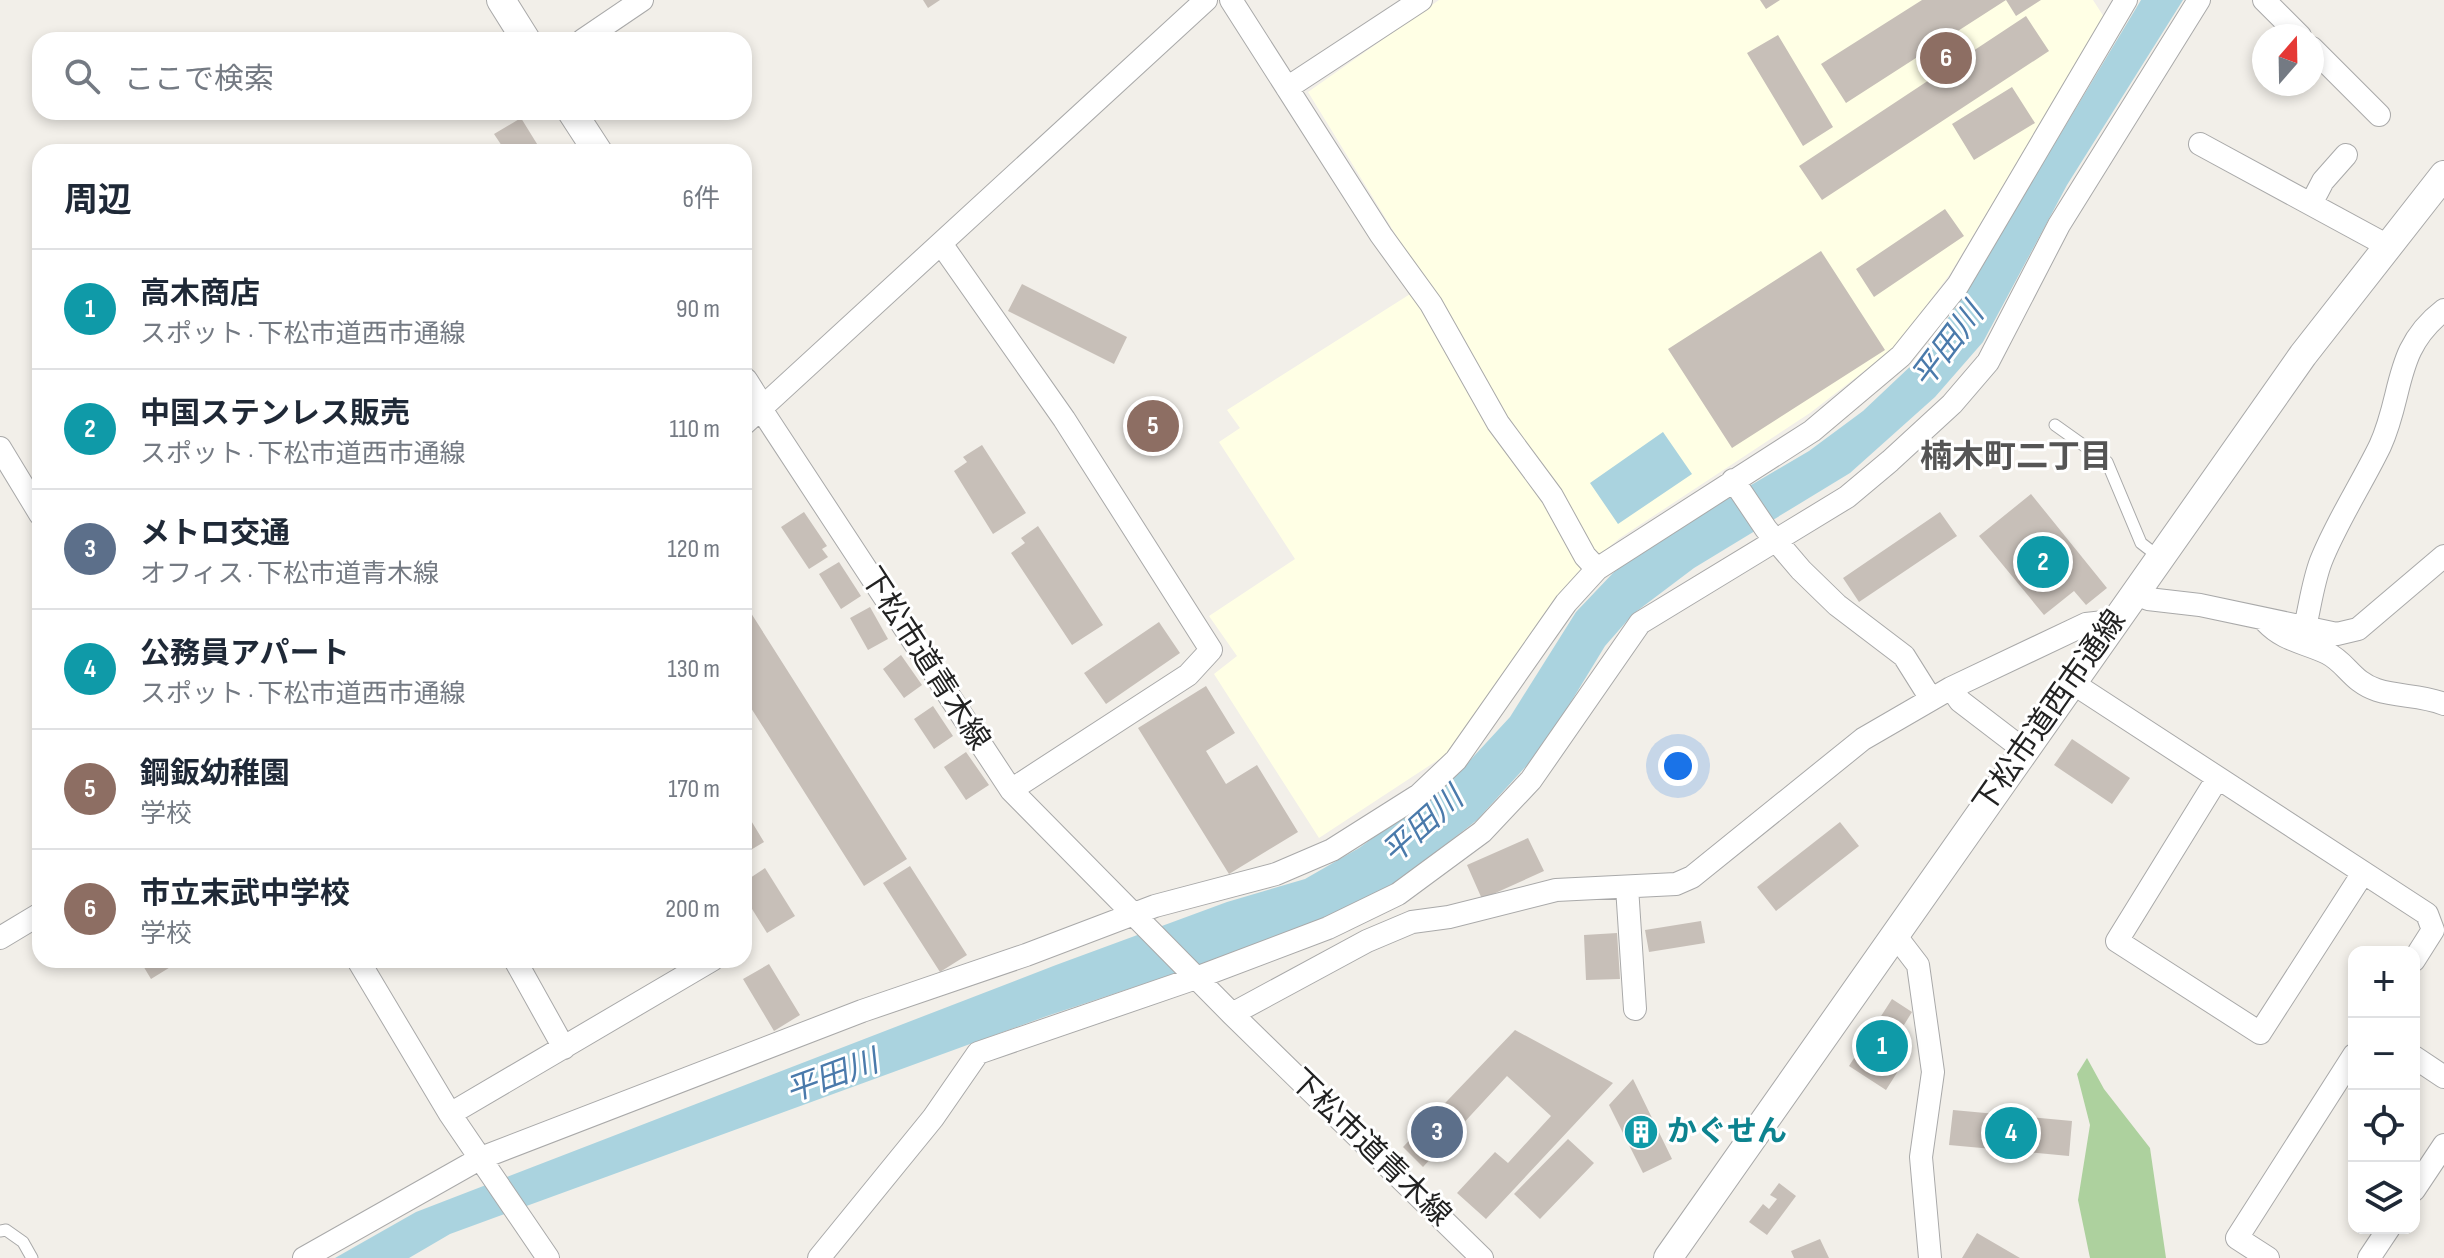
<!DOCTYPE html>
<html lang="ja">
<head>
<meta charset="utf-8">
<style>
	body { margin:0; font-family:"Sofia Sans Condensed","Noto Sans JP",sans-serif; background:#f6f6f7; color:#1f2937 }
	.controls { position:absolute; right:24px; bottom:24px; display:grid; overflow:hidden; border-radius:16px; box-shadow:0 4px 12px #0003 }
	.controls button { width:72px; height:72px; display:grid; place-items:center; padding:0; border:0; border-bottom:2px solid #e0e1e3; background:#fff; color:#1f2937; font:40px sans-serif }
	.compass { position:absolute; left:2252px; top:24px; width:72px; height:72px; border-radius:50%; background:#fff; box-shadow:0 4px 12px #0003; rotate:20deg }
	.you { position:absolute; left:1678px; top:766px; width:28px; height:28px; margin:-20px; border:6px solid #fff; border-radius:50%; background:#1a73e8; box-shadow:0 0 0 12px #1a73e833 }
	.badge { display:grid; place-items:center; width:52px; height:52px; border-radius:50%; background:#d40000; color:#fff; font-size:26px; font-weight:700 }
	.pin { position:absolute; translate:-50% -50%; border:4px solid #fff; box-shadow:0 2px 8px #0006 }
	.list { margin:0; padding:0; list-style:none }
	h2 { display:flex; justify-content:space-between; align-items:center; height:104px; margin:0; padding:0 32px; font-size:34px }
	h2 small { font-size:26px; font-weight:400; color:#747a83 }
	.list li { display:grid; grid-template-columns:52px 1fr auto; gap:24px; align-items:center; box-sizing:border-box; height:120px; padding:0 32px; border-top:2px solid #e0e1e3 }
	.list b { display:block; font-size:30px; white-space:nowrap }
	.list p { margin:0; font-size:26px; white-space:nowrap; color:#747a83 }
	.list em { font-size:26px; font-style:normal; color:#747a83 }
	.icon { flex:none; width:44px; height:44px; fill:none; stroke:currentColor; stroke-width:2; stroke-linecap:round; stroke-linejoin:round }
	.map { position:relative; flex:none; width:2444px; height:1258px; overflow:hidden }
	.search { position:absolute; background:#fff; box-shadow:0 4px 12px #0003; left:32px; top:32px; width:720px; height:88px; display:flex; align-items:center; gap:20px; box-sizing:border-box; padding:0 28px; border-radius:24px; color:#747a83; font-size:30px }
	.panel { position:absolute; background:#fff; box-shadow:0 4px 12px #0003; left:32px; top:144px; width:720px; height:824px; border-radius:24px }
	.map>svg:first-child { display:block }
	.education { fill:#ffffe5 }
	.forest { fill:#add19e }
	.water { fill:#aad3df }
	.building { fill:#c7bfb8 }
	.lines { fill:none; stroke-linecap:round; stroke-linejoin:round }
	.service-casing { stroke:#a9a9a9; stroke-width:13 }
	.minor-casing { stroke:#a9a9a9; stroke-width:24 }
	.tertiary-casing { stroke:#a9a9a9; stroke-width:30 }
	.service { stroke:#fff; stroke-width:11 }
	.minor { stroke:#fff; stroke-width:22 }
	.tertiary { stroke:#fff; stroke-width:28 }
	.labels { text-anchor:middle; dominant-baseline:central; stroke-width:6; stroke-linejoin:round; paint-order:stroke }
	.street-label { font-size:30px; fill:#222; stroke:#fff }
	.culture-label { font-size:30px; font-weight:bold; fill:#0d838f; stroke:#fff; text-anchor:start }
	.water-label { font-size:32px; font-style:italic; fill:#4a7aab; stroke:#fff }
	.neighbourhood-label { font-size:32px; font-weight:bold; fill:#555; stroke:#fff }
</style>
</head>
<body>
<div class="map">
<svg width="2444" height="1258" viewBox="0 0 2444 1258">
	<rect width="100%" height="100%" fill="#f2efe9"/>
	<path class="education" d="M 1439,0 L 2093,0 L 2104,17 L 1950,274 L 1894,348 L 1810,413 L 1620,538 L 1577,573 L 1447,754 L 1319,838 L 1214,674 L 1237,656 L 1209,616 L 1295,559 L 1219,442 L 1240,428 L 1227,410 L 1426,284 L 1308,92 Z"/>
	<path class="forest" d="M 2087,1058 L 2104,1089 L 2150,1148 L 2166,1258 L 2090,1258 L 2078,1200 L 2090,1125 L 2077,1074 Z"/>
	<path class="water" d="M 2141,0 L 2183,0 L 2067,185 L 1983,342 L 1935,397 L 1850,473 L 1694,568 L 1633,614 L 1605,646 L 1563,715 L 1528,764 L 1477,820 L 1390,888 L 1315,927 L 1047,1016 L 450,1234 L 409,1258 L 335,1258 L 416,1212 L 1056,965 L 1227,902 L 1305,879 L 1359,848 L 1450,782 L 1510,717 L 1576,612 L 1613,573 L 1644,548 L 1809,451 L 1863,411 L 1916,361 L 1957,306 Z
		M 1663,432 L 1692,474 L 1618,524 L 1590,483 Z"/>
	<path class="building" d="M 923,0 L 940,0 L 928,8 Z
		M 1760,0 L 1780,0 L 1766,9 Z
		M 1922,0 L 2006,0 L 1846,103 L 1821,64 Z
		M 2006,0 L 2041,0 L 2016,16 Z
		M 2026,16 L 2049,51 L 1822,200 L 1799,166 Z
		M 1778,35 L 1833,127 L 1803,146 L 1747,53 Z
		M 2012,87 L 2035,123 L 1974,160 L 1952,124 Z
		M 521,118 L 542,152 L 506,152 L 494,134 Z
		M 1945,209 L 1964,236 L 1874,297 L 1856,269 Z
		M 1821,251 L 1885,350 L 1732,448 L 1668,349 Z
		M 1022,284 L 1127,337 L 1114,364 L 1008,311 Z
		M 982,445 L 1026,513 L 993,534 L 954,471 L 967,462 L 963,457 Z
		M 2031,494 L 2107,588 L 2086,605 L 2074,591 L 2044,615 L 1979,536 Z
		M 804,512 L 827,546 L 822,549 L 828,557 L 809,569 L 781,527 Z
		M 1940,512 L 1957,536 L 1859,602 L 1843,578 Z
		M 1038,526 L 1103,625 L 1072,645 L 1011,553 L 1025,543 L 1021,538 Z
		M 839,562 L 861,596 L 841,609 L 819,574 Z
		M 744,602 L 907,859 L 864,886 L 744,697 Z
		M 870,607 L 888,639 L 868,650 L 850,618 Z
		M 1159,622 L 1180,653 L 1106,704 L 1084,673 Z
		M 901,655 L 922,685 L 904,698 L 883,669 Z
		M 1206,686 L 1235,733 L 1206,751 L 1226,784 L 1257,765 L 1298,832 L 1229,874 L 1138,728 Z
		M 933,706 L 953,736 L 934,749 L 914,719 Z
		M 2072,739 L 2130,778 L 2112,804 L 2054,765 Z
		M 966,752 L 989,785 L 966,800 L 944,767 Z
		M 744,809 L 764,842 L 744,854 Z
		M 1840,822 L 1859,846 L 1776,911 L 1757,887 Z
		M 1528,838 L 1544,871 L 1482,899 L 1467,865 Z
		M 910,866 L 967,955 L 940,972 L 883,883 Z
		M 765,868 L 795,916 L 767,933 L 744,896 L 744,882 Z
		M 1701,921 L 1705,943 L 1649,952 L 1645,930 Z
		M 1617,933 L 1620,979 L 1586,980 L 1584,935 Z
		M 131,960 L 169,960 L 172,966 L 151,979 L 142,964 L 135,967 Z
		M 769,964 L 800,1015 L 774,1031 L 743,979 Z
		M 1892,999 L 1912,1012 L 1894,1041 L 1910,1052 L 1886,1090 L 1849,1066 Z
		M 1515,1030 L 1613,1083 L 1486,1219 L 1457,1193 L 1495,1152 L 1508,1163 L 1551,1116 L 1507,1076 L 1423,1167 L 1403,1147 Z
		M 1633,1079 L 1672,1159 L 1643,1173 L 1609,1105 Z
		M 1953,1110 L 2072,1121 L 2069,1156 L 1949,1145 Z
		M 1568,1139 L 1594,1163 L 1540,1219 L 1514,1194 Z
		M 1779,1183 L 1796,1196 L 1767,1235 L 1749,1222 L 1763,1204 L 1769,1209 L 1777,1199 L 1770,1195 Z
		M 1977,1233 L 2020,1258 L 1962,1258 Z
		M 1820,1239 L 1829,1258 L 1794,1258 L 1791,1251 Z"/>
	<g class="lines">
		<g class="service-casing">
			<path id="service" d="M 2055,425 L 2107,462 L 2141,543 L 2159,557
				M 0,1231 L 6,1230 L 23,1242 L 32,1258"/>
		</g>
		<g class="minor-casing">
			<path id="minor" d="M 1231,0 L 1381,235 L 1431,304 L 1498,423 L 1552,496 L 1585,556 L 1597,569
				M 2264,0 L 2300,36
				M 583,40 L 642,0
				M 2312,48 L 2379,115
				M 1287,88 L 1421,0
				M 2200,144 L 2388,246
				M 2311,204 L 2323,181 L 2346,155
				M 942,245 L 1064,419 L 1211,650 L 1188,675 L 1011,790
				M 761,409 L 1011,790 L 1232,1014 L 1482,1258
				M 744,424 L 1206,0
				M 0,448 L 40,514
				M 1733,480 L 1766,529 L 1801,570 L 1837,605 L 1904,656 L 1931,699
				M 2134,593 L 2148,599 L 2200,605 L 2337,634 L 2358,629 L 2444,556
				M 2266,622 C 2284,641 2304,642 2327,653 C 2347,663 2352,682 2377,690 C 2399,697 2422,695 2444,704
				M 2305,627 C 2310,606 2313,582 2321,561 C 2337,521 2361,485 2380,446 C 2404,394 2393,349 2444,310
				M 2071,682 L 2427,914 L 2433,930 L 2414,960
				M 1951,688 L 1960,701 L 2024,750
				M 2217,779 L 2117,941 L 2260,1033 L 2363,873
				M 1627,887 L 1635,1009
				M 1895,935 L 1918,965 L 1933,1072 L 1921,1157 L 1930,1258
				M 0,938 L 40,914
				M 358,960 L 450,1114 L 548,1258
				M 515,960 L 564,1048
				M 1232,1014 L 1367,941 L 1412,922 L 1449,917 L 1556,890 L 1676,884 L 1692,877 L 1863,739 L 1951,688 L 2086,624 L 2113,621
				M 2414,1057 L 2444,1077
				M 450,1114 L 712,960
				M 2414,1190 L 2444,1145
				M 304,1258 L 481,1158 L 862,1011 L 1026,955 L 1155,906 L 1276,874 L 1332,850 L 1419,795 L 1456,760 L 1566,603 L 1597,569 L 1812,431 L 1901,356 L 1958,285 L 2126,0
				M 819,1258 L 933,1118 L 978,1053 L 1196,978 L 1328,928 L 1398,894 L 1482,832 L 1531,780 L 1640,623 L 1847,497 L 1890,461 L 1952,404 L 1988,362 L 2059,225 L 2199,0
				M 2268,1258 L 2237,1238 L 2354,1055
				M 2369,1258 L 2389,1228"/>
		</g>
		<g class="tertiary-casing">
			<path id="tertiary" d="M 501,0 L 526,40
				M 572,112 L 598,152
				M 744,382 L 761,409
				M 1668,1258 L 2303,355 L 2444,175"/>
		</g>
		<use href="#service" class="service"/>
		<use href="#minor" class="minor"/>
		<use href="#tertiary" class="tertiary"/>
	</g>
	<defs>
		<g id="building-disc" transform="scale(1.8)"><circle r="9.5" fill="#0f9aa8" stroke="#fff"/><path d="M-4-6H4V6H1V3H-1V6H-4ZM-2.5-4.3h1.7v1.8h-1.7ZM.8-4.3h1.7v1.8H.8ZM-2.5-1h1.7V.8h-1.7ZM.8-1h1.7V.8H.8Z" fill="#fff"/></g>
	</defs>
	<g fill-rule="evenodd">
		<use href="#building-disc" x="1641" y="1132"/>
	</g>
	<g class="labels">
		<g class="street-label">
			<text transform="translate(925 659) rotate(57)">下松市道青木線</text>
			<text transform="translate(2050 712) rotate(-55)">下松市道西市通線</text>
			<text transform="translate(1370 1148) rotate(44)">下松市道青木線</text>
		</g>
		<g class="culture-label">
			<text x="1667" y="1132">かぐせん</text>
		</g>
		<g class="water-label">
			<text transform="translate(1948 346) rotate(-53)">平田川</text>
			<text transform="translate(1423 826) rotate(-42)">平田川</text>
			<text transform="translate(832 1077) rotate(-20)">平田川</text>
		</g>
		<g class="neighbourhood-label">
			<text x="2016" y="457">楠木町二丁目</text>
		</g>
	</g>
</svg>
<div class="controls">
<button>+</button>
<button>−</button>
<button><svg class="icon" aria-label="locate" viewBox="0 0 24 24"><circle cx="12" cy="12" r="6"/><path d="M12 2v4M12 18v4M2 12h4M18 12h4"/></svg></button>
<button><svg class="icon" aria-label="layers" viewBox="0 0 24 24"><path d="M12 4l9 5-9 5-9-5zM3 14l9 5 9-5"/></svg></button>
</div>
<svg class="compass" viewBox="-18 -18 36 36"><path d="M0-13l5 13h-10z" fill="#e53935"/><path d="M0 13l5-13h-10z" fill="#747a83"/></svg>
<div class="you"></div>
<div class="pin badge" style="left:1882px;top:1046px;background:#0f9aa8">1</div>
<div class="pin badge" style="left:2043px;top:562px;background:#0f9aa8">2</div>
<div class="pin badge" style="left:1437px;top:1132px;background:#5c6f8a">3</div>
<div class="pin badge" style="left:2011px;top:1133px;background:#0f9aa8">4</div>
<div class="pin badge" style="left:1153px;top:426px;background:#8d6e63">5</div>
<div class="pin badge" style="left:1946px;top:58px;background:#8d6e63">6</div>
<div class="search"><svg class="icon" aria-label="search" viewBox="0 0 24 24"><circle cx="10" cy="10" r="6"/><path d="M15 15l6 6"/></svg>ここで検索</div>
<section class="panel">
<h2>周辺<small>6件</small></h2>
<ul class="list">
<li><span class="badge" style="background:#0f9aa8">1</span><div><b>高木商店</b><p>スポット · 下松市道西市通線</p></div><em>90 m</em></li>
<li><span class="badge" style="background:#0f9aa8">2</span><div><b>中国ステンレス販売</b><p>スポット · 下松市道西市通線</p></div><em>110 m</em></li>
<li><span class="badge" style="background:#5c6f8a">3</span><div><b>メトロ交通</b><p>オフィス · 下松市道青木線</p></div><em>120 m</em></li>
<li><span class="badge" style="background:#0f9aa8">4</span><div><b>公務員アパート</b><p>スポット · 下松市道西市通線</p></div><em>130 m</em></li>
<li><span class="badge" style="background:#8d6e63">5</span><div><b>鋼鈑幼稚園</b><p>学校</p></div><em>170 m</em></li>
<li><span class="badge" style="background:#8d6e63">6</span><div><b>市立末武中学校</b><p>学校</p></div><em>200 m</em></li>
</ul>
</section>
</div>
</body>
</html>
